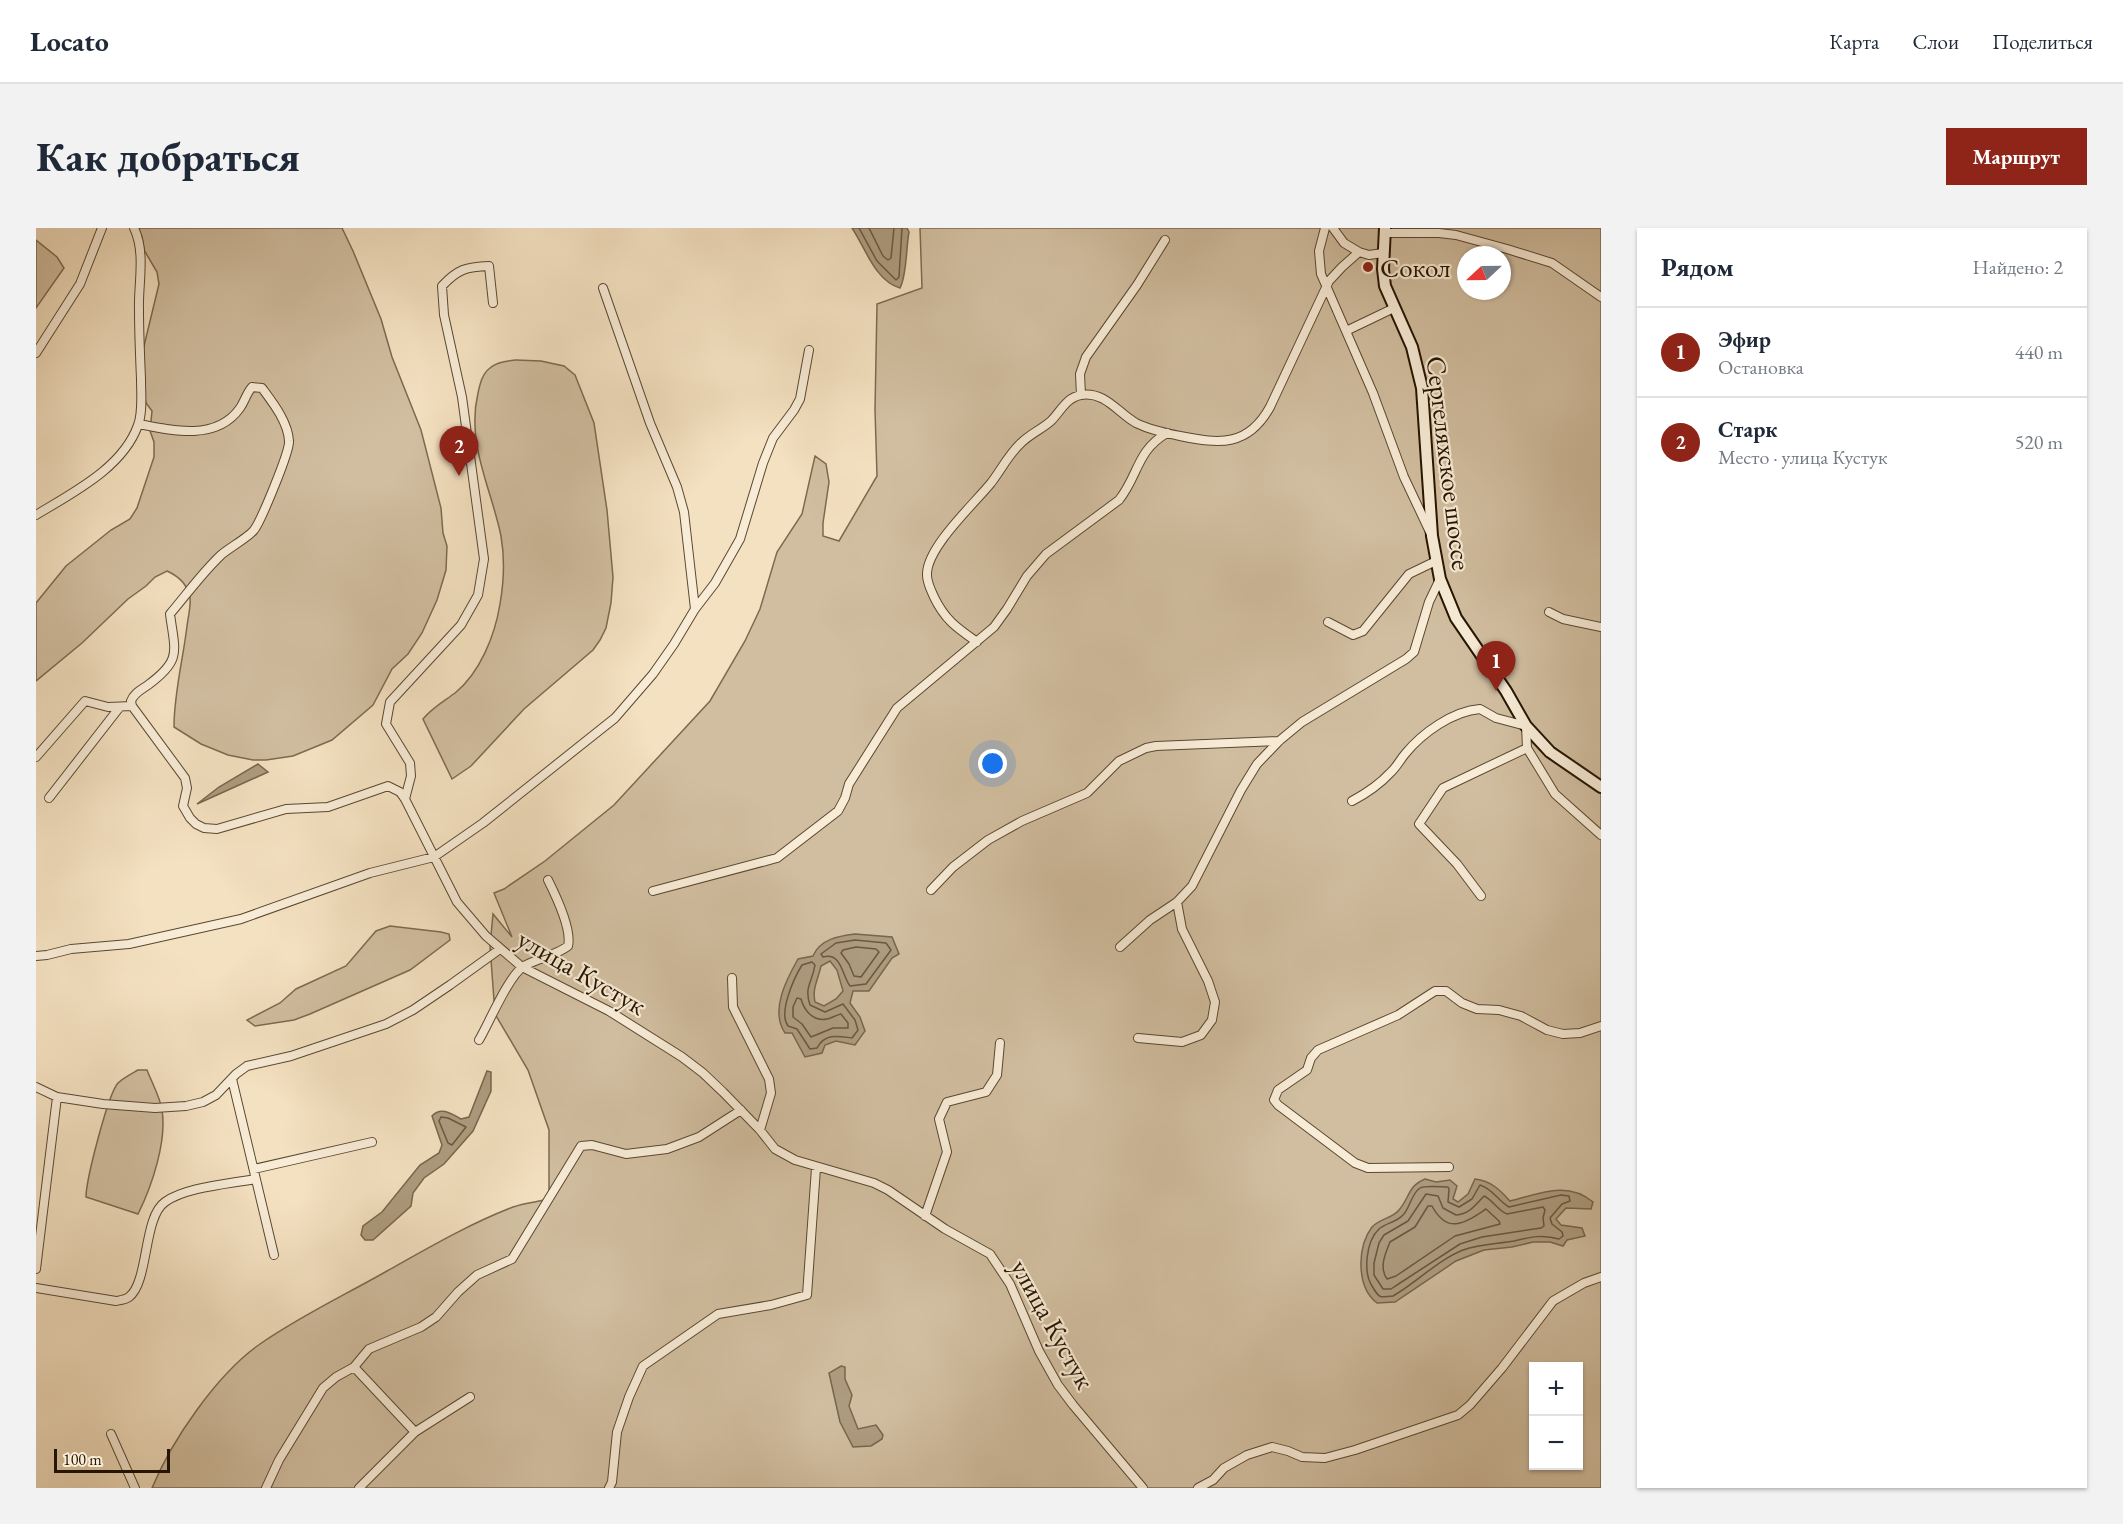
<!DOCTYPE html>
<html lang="ru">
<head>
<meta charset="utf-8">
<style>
	body { margin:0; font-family:"EB Garamond",serif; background:#f2f2f3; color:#1f2937 }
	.controls { position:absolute; right:18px; bottom:18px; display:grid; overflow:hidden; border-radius:0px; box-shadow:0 2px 4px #0004 }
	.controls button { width:54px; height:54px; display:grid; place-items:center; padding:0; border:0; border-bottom:2px solid #e0e1e3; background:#fff; color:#1f2937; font:30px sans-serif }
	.compass { position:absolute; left:1421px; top:18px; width:54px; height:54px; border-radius:50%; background:#fff; box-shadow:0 2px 4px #0004; rotate:248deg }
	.scale { position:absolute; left:18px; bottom:15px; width:116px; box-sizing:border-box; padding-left:6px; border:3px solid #261500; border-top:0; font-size:16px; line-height:21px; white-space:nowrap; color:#261500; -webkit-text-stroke:4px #f8ecd7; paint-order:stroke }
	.you { position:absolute; left:957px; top:536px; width:21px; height:21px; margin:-15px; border:4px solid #fff; border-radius:50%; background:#1a73e8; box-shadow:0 0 0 9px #1a73e833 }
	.badge { display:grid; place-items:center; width:39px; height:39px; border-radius:50%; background:#8f2418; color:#fff; font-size:20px; font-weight:700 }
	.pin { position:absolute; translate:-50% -50px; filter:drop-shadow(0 2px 3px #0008) }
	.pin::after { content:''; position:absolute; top:32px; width:21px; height:18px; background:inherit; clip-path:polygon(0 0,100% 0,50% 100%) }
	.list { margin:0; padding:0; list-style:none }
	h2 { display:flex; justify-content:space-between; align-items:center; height:78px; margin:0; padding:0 24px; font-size:26px }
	h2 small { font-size:20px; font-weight:400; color:#747a83 }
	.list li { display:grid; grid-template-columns:39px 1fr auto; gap:18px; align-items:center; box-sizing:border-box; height:90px; padding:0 24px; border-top:2px solid #e0e1e3 }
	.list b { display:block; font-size:22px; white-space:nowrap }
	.list p { margin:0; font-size:20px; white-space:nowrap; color:#747a83 }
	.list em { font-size:20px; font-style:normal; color:#747a83 }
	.map { position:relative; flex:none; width:1565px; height:1260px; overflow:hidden; border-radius:0px }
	header { display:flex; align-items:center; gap:36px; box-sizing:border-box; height:84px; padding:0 30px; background:#fff; border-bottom:2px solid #e0e1e3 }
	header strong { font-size:28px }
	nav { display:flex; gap:33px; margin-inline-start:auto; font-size:21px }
	.intro { display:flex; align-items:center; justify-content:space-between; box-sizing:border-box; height:144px; padding:0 36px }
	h1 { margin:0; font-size:42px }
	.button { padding:15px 27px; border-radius:0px; background:#8f2418; color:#fff; font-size:21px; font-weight:700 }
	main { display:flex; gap:36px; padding:0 36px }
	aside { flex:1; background:#fff; border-radius:0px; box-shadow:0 2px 4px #0004 }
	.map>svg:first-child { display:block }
	.green { fill:#d1bea0; stroke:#7c6a50; stroke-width:1.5; fill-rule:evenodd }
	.water { fill:#ae9c7f; stroke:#78664c; stroke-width:1.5; fill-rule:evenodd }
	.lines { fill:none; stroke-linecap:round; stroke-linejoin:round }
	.shore { stroke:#6a5840; stroke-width:1.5 }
	.minor-casing { stroke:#5a4830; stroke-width:10 }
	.secondary-casing { stroke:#261500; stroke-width:14 }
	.minor { stroke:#f8ecd7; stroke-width:8 }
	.secondary { stroke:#f8ecd7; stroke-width:10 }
	.poi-dot { fill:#8f2418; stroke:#f8ecd7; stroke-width:2 }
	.labels { text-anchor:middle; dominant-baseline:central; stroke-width:4.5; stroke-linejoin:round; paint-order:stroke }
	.poi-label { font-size:27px; fill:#261500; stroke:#f8ecd7; text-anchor:start }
	.street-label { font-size:27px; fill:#261500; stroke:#f8ecd7 }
</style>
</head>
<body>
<header>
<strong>Locato</strong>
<nav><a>Карта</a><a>Слои</a><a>Поделиться</a></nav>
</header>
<div class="intro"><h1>Как добраться</h1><a class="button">Маршрут</a></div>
<main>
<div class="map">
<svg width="1565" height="1260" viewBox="0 0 1565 1260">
	<rect width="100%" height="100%" fill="#f4e1c1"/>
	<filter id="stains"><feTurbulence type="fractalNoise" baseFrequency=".00333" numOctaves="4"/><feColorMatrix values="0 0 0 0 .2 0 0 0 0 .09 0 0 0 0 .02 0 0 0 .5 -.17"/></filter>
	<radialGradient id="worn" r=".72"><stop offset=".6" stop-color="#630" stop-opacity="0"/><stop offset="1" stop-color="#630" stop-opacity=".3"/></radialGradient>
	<path class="green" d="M 102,0 L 306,0 L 317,23 L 345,91 L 356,129 L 385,202 L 405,280 L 407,305 L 411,318 L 410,342 L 401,372 L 386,405 L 372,426 L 356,441 L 337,477 L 296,512 L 257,528 L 230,532 L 217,532 L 192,527 L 165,516 L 138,499 C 138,465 147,432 151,398 C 152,390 155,378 154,370 C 152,357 142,348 131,343 L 119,349 L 110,358 L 92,371 L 46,415 L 0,453 L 0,375 L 30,338 L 75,302 L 94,291 L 101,280 L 118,229 L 118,214 L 114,203 L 116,183 L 110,175 L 107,163 L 107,122 L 123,56 L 121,44 L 108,22 L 106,9 Z
		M 884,0 L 1565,0 L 1565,1260 L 116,1260 C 136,1212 181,1146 224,1116 C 264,1088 309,1067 351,1043 C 392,1020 433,996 477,979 C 488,975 501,974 513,971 L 513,902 L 492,842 L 459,786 L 454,718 L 457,686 L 476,709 L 458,665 L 468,661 L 509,633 L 578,577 L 674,473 L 709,413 L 724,381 L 741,324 L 766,286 L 779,228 L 790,236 L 793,254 L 787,295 L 787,308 L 803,313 L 841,248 L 839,182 L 841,76 L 886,60 ZM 1430,27 L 1466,27 L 1466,63 L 1430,63 ZM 1498,1138 L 1542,1138 L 1542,1238 L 1498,1238 Z
		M 0,12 L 21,29 L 28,40 L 0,80 Z
		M 480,132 L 505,133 L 528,138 L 539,147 L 558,195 L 571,282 L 577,349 L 575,375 L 570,400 L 564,412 L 557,422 L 488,481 L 435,538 L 416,551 L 387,491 C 396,480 407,474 419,465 C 444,445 459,407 464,376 C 468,353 469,331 465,308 C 455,259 430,216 442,165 C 444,156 446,146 454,140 C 461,134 471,133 480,132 Z
		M 354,698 L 405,704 L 413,706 L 414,712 L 374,742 L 274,786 L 258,792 L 219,798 L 211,792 L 244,775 L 260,761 L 310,738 L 340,703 Z
		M 102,842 L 111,842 C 116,855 124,869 126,882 C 131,913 116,958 102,986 L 50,969 C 50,952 72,866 82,855 C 87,850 95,846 102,842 Z"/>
	<path class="water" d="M 816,0 L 871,0 L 873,4 C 870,19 871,47 864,60 C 839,53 829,19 816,0 Z
		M 222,536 L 232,544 L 161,576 L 183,559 Z
		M 819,706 L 856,709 L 863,726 L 856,730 L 833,763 L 817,763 L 814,775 L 824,789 L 829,803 L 819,817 L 800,813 L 789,817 L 786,825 L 769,829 L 756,805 L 749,805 C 734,783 750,752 762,731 L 777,728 C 784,711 803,708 819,706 ZM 794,733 L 801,742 L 807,763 L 800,771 L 788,778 L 779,774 C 776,760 782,752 785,738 Z
		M 451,843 L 455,844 L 455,863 L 437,903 L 408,936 L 388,950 L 377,965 L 375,978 L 337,1012 L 329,1012 L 325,1007 L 327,998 L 346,984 L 384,937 L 403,925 L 406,917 L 396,888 C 405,878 416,886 425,891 L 433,889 Z
		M 1389,951 L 1400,954 L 1414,952 L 1421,958 L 1417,971 L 1422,974 L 1432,966 L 1439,951 C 1455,953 1463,961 1474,973 C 1503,966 1531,952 1557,974 L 1555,981 L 1530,980 L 1520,991 L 1525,997 L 1546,1000 L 1549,1008 L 1531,1012 L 1527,1018 L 1514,1014 L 1497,1014 L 1476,1019 L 1448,1022 L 1420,1033 L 1359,1074 L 1341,1075 C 1320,1059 1321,1019 1336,999 C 1343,991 1357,990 1363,982 C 1374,969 1372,958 1389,951 Z
		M 805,1138 L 809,1139 L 809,1151 L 816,1167 L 813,1178 L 822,1201 L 840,1197 L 847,1207 L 846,1211 L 835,1218 L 817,1219 L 804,1194 L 793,1145 Z"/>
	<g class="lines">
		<path class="shore" d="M 823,0 L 841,33 L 860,52 L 863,49 L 866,0
			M 833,0 L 847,28 L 852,32 L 855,30 L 858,0
			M 819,712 L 850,715 L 855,722 L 830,756 L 814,758 C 806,748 806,724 787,729 L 785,726 L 800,715 Z
			M 820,719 L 840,721 L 843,724 L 825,749 L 818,748 L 813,736 L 805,725 L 807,722 Z
			M 776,734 L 779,737 C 776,755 768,759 774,777 L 789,784 L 807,776 L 819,792 L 822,802 L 816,810 C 802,808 789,805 781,820 L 774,821 L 761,801 L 752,798 C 742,785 758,750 766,737 Z
			M 761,770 L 765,771 C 768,782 777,794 791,791 C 796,790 800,787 805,786 L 812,795 L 812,800 L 797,800 L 775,809 L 766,796 L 757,789 L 757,779 Z
			M 405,889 L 412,890 L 430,899 L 416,917 L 412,915 L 403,893 Z
			M 1444,957 C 1457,961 1462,973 1473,979 L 1525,967 L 1533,968 L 1534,973 L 1526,976 L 1514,990 L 1516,996 L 1526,1004 L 1527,1008 L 1523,1011 C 1507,1006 1494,1009 1478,1013 C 1460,1016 1444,1016 1427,1022 C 1402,1032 1381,1054 1357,1068 C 1343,1070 1343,1070 1336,1058 C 1327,1044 1330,1013 1343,1001 C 1350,995 1361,994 1367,987 C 1374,980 1375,966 1384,960 C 1388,957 1406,959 1412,959 L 1413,961 L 1412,974 L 1423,979 L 1436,971 Z
			M 1390,966 L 1402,968 L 1407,980 L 1420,987 C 1434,986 1440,976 1448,968 C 1457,972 1461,982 1471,986 L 1507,979 L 1509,982 L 1507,990 L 1508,998 L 1505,1000 L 1446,1009 L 1424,1016 L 1364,1055 L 1355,1061 L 1347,1061 L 1338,1047 L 1338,1035 L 1343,1015 L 1348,1007 L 1372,993 Z
			M 1392,978 L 1396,978 C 1412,1008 1430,994 1450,981 L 1463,993 L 1464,996 L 1419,1008 L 1360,1048 L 1351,1051 C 1343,1040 1349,1026 1354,1014 L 1379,999 Z"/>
		<g class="minor-casing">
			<path id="minor" d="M 1289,0 L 1283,23 L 1285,46 L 1337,165 L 1368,249 L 1394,304
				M 1297,0 L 1308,15 L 1323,24
				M 1349,5 L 1403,5 L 1420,7 L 1471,21 L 1516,35 L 1565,69
				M 457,75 L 453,38 C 430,39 422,41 406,58 L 408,87 L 426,169 L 448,331 L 442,367 L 425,397 L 354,474 L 350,496 L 374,535 L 375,548 L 369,571 L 421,674 L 450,708 L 486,739 L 573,783 L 646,829 L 667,845 L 687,864 L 724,902 L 739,921 L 759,932 L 838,955 L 852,962 L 909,1001 L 954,1026 L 974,1056 L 1003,1123 L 1022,1157 L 1037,1177 L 1107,1260
				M 1310,103 L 1358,80
				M 0,125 L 44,56 L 66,0
				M 1045,167 L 1044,146 L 1050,129 L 1101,57 L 1129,12
				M 103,196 C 136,203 181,213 204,180 C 209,173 210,166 216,159 L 226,160 C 237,175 252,194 253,213 C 254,223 225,293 218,302 C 213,309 193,320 185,327 C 166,345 151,366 134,386 C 139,424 146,432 112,457 C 105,462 98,465 95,473 L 96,478 L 149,550 L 151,560 L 147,578 L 154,590 L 160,596 L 168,600 L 181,601 L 250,581 L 292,579 L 352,558 L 364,564 L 369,571
				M 0,287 C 36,265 87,240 102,197 C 107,184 105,165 105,151 C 104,128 103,105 103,82 C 102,56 110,25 98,0
				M 659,381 L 679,355 L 704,311 L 727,235 L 737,210 L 758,182 L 764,171 L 773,122
				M 1513,384 L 1527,391 L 1565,399
				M 1292,394 L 1317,407 L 1327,403 L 1373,346 L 1400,333
				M 941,414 C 921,400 909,392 898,369 C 895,362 891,355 891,347 C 890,320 938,276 955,255 C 965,242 973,226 985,215 C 994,206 1006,201 1015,193 C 1024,184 1031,169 1045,167 C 1069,163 1082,185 1100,195 C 1114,202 1129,205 1144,208 C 1184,216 1212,219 1234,179 L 1293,53 L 1306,39 L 1323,24 L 1333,27 L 1347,25
				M 0,529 L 49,473 L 72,479 L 96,478
				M 13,570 L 83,480
				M 1316,573 C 1331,565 1343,557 1354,545 C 1360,540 1364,532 1369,526 C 1386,505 1417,483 1444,481 L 1460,490 L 1490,498 L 1491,520 L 1519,566 L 1565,607
				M 895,662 L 917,639 L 952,612 L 986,593 L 1051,565 L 1083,533 L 1110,520 L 1120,518 L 1243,513
				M 617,663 L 741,630 L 802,583 L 809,570 L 813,556 L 861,480 L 958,399 L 971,381 L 991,348 L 1010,326 L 1083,272 C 1103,247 1100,223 1131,205
				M 1445,668 L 1421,636 L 1383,596 L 1407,560 L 1491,520
				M 1084,719 L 1114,692 L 1141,674 L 1156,658 L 1205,562 L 1221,536 L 1243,513 L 1266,494 L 1370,431 L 1378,424 L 1393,374 L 1404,351
				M 0,728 L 11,727 L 35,721 L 93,716 L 205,691 L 334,645 L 398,629 L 447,595 L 579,490 L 617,446 L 638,416 L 659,381 L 648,284 L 641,259 L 614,195 L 567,60
				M 696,750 L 697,779 L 733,851 L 735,865 L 724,902
				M 1102,810 L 1146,814 L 1165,807 L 1176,792 L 1179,774 L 1172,753 L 1146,701 L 1141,674
				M 443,812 C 453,795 473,747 488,738 C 502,730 519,728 532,718 C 536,702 520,668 512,652
				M 196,851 L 238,1027
				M 0,859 L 21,869 L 67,876 L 119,880 L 150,878 L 167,874 L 180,867 L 200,846 L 211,838 L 255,828 L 350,796 L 377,782 L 414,757 L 464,721
				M 1413,939 L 1332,940 L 1319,935 L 1242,877 L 1238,872 L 1242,862 L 1271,842 L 1275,830 L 1282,822 L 1362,787 L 1399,763 L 1410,763 L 1426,775 L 1441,781 L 1463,782 L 1485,788 L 1511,802 L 1527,806 L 1544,805 L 1565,798
				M 218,941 L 336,914
				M 889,988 L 911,924 L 903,891 L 911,874 L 950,864 L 961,847 L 964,815
				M 0,1041 L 21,869
				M 0,1060 L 80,1073 C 84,1072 89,1072 93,1069 C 113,1054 107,989 129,974 C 150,959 193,956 219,951
				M 318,1139 L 379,1204 L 323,1260
				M 379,1204 L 434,1169
				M 75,1206 L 99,1260
				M 230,1260 L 243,1232 L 287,1160 L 300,1149 L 318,1139 L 333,1121 L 385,1099 L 400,1089 L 422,1064 L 441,1047 L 476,1031 L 545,918 L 556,917 L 590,926 L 631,921 L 663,909 L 705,882
				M 573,1260 L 576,1254 L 581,1204 L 593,1169 L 607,1138 L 682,1086 L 735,1077 L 771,1067 L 780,940
				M 1162,1260 L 1177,1252 L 1188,1240 L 1211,1227 L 1236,1219 L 1252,1223 L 1266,1229 L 1289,1230 L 1319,1222 L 1422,1187 L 1434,1177 L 1466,1140 L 1517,1073 L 1548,1055 L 1565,1049"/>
		</g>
		<g class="secondary-casing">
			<path id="secondary" d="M 1349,0 L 1347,41 L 1349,58 L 1376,119 L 1386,160 L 1396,308 L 1404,351 L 1420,390 L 1470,463 L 1490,498 L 1514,524 L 1565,559"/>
		</g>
		<use href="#minor" class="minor"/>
		<use href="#secondary" class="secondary"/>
	</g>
	<circle class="poi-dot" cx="1332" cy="39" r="6"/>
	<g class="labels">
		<g class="poi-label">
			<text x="1344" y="39">Сокол</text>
		</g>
		<g class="street-label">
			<text transform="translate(1413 235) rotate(83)">Сергеляхское шоссе</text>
			<text transform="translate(546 744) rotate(30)">улица Кустук</text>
			<text transform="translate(1017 1096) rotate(61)">улица Кустук</text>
		</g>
	</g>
	<rect width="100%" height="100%" filter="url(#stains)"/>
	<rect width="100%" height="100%" fill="url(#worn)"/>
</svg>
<div class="controls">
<button>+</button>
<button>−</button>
</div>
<svg class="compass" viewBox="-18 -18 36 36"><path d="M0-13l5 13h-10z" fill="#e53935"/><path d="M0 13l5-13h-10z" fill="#747a83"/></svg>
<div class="scale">100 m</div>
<div class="you"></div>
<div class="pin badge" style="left:1460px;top:463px">1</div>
<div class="pin badge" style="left:423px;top:248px">2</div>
</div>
<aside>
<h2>Рядом<small>Найдено: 2</small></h2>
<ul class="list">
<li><span class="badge">1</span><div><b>Эфир</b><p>Остановка</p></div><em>440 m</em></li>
<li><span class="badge">2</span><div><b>Старк</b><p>Место · улица Кустук</p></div><em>520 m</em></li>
</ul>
</aside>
</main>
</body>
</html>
